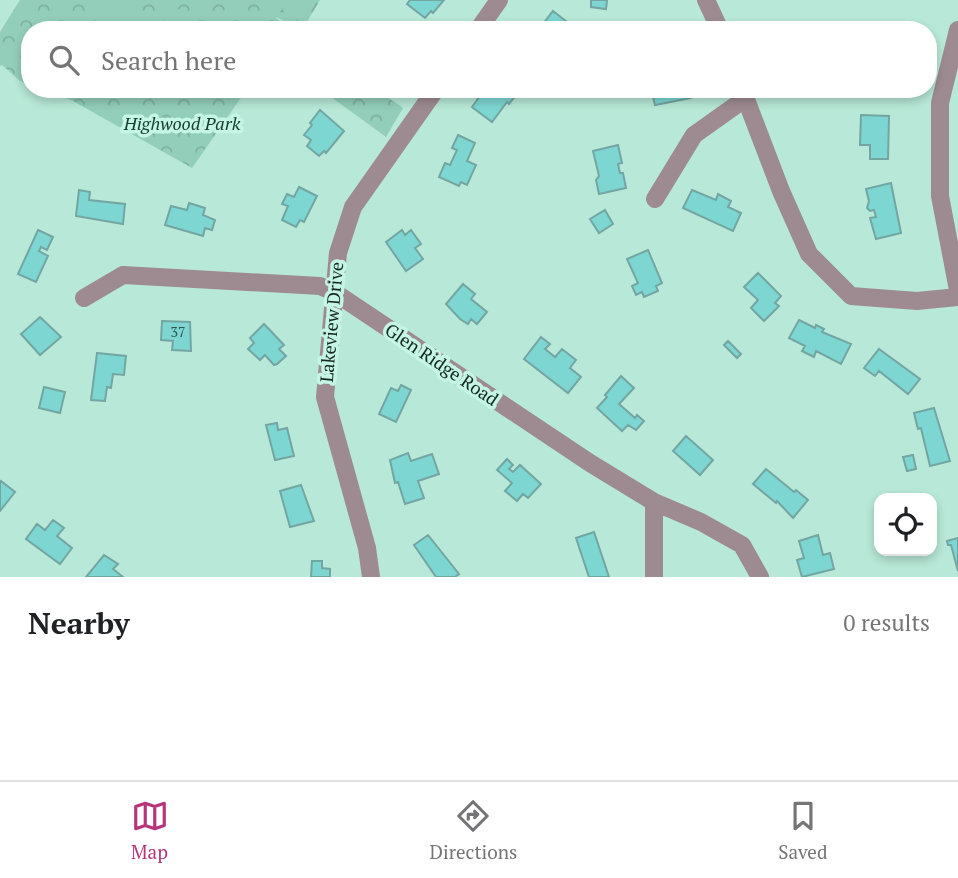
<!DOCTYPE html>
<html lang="en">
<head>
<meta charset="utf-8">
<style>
	body { margin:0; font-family:"PT Serif",serif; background:#f6f6f6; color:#202124 }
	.controls { position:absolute; right:21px; bottom:21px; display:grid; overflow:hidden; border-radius:14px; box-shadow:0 4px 10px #0003 }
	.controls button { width:63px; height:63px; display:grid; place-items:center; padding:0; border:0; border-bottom:2px solid #e0e0e0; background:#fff; color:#202124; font:35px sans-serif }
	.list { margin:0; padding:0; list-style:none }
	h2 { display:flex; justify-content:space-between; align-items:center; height:91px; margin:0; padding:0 28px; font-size:30px }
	h2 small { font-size:23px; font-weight:400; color:#757577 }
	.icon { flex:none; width:38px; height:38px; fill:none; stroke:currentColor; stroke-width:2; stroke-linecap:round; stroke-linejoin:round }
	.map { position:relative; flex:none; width:958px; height:577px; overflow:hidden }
	.search { position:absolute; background:#fff; box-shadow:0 4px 10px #0003; left:21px; right:21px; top:21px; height:77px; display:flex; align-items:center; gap:18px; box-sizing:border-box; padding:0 24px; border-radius:28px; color:#757577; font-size:26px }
	.sheet { height:203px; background:#fff }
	nav { display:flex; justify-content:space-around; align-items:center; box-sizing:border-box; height:98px; border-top:2px solid #e0e0e0; background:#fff; font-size:19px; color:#757577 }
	nav a { display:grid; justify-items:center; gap:4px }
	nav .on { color:#b7337a }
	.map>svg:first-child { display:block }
	.forest { fill:url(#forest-firs) }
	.park { fill:url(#park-crowns) }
	.garden { fill:#93ceba }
	.building { fill:#7dd6d2; stroke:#73a6a3; stroke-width:2 }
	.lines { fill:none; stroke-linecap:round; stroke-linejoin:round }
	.minor { stroke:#9e8b92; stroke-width:18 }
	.tertiary { stroke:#9e8b92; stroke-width:18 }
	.labels { text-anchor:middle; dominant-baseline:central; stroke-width:7; stroke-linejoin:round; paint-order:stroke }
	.number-label { font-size:14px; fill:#30544e }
	.park-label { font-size:18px; font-style:italic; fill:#173c31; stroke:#c5f5e4 }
	.street-label { font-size:18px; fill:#162822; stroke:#c5f5e4 }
</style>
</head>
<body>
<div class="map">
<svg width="958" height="577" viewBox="0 0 958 577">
	<defs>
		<pattern id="forest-firs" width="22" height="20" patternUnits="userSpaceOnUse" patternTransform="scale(1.75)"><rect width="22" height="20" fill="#93ceba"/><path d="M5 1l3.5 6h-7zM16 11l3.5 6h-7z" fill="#7eb1a0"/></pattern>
		<pattern id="park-crowns" width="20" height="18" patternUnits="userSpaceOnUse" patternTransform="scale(1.75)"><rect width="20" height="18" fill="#93ceba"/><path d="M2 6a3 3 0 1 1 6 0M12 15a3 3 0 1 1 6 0" fill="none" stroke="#7eb1a0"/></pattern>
	</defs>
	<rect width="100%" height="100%" fill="#b8e8d7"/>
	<path class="forest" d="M 250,0 L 320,0 L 302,30 L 248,3 Z"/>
	<path class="park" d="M 20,0 L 288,0 L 276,18 L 293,30 L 30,30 L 30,85 L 20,81 L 2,65 L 0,66 L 0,32 Z
		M 42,89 L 247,89 L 192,168 L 73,101 Z
		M 320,89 L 376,89 L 403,108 L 386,137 Z"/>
	<path class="garden" d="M 106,0 L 144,0 L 129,30 L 105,30 L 94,24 Z
		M 180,9 L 209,30 L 156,30 L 171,13 Z"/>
	<path class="building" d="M 410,0 L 444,0 L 433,13 L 431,11 L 425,18 L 407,4 Z
		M 591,0 L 607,0 L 606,9 L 591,7 Z
		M 553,11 L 567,22 L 561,30 L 546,30 L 547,28 L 543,24 Z
		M 485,89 L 517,89 L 519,91 L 509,104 L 507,102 L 492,122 L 472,107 Z
		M 660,89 L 690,89 L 691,98 L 655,105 L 652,93 L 660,91 Z
		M 320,110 L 344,131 L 326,153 L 324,151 L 319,156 L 307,146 L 311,140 L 304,135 L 312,125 L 310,123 Z
		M 861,115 L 889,116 L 888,159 L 870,159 L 870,145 L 860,145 Z
		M 458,135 L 475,143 L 467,161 L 476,165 L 467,185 L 461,182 L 459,186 L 439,177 L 445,163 L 450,165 L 457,150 L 452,148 Z
		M 618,145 L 622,163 L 618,164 L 620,173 L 623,173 L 626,188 L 599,194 L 596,180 L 599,176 L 593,151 Z
		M 891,183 L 901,233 L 876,239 L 870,218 L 876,217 L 874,210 L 870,211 L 867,208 L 869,201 L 866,189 Z
		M 299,187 L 317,196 L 304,222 L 300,220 L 296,227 L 282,220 L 288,206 L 282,204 L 287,194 L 294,197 Z
		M 79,190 L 90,192 L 89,200 L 125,204 L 123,224 L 76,216 Z
		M 692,190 L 716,200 L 718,194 L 731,201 L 728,207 L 741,213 L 733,231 L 683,208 Z
		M 189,203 L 205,208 L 203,215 L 215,220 L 212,230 L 205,228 L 203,236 L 165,225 L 171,206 L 187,210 Z
		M 605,210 L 613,224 L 599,233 L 590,219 Z
		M 38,230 L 53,237 L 47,250 L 41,247 L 39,251 L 48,256 L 36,282 L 18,274 Z
		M 402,230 L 405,235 L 411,230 L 421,244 L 415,248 L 423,259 L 406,271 L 386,242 Z
		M 648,250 L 662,283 L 656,286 L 658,291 L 644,297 L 642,292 L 636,295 L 632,286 L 638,283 L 627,259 Z
		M 758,273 L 781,296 L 775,303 L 779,306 L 764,321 L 751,308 L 758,300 L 744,287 Z
		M 463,284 L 475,294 L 471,299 L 487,312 L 477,324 L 471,319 L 468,324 L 460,319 L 446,304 Z
		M 40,317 L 61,337 L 40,355 L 21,334 Z
		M 799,320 L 815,328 L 816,325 L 824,329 L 822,332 L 851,344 L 841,364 L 816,351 L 814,357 L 802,351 L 805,346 L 789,338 Z
		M 162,321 L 190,322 L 191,351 L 172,350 L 173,341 L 161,340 Z
		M 264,324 L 284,345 L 279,349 L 286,356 L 277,364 L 274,365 L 265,355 L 260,360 L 248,349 L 254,343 L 250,338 Z
		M 541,337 L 550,344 L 545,349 L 555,357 L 562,349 L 576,360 L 570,368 L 581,377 L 568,393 L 524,359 Z
		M 728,341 L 741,354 L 737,358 L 724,345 Z
		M 879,349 L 920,379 L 908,394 L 879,371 L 875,376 L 864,368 Z
		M 97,353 L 126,356 L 124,375 L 113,374 L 111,388 L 107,387 L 105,401 L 91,400 Z
		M 621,376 L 634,388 L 619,404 L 635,418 L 637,415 L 644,421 L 636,430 L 628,425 L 622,431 L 597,408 L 607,397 L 605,395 Z
		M 401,385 L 411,390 L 396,422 L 379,414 L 391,388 L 398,391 Z
		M 44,387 L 65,392 L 60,413 L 39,408 Z
		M 934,408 L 950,461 L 930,466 L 921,428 L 918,429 L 914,413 Z
		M 277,423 L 278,430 L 287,428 L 294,456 L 275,460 L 266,425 Z
		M 686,436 L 713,460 L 700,475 L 673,451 Z
		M 408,453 L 411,461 L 432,454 L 439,474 L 418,481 L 424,498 L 405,504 L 398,482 L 395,483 L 390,460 Z
		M 913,455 L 916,469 L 907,471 L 903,457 Z
		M 507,459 L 513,465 L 509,469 L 513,472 L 520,465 L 541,484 L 528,498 L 523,494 L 517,501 L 505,491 L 512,483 L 497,470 Z
		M 766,469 L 794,492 L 796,490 L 808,500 L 793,518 L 777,501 L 776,503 L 753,484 Z
		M 1,481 L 15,492 L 0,511 L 0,483 Z
		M 301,485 L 314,521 L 290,527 L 280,491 Z
		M 53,520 L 64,528 L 57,536 L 72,548 L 60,564 L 26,539 L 37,524 L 45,530 Z
		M 594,532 L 609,577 L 589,577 L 576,538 Z
		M 428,535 L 459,574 L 455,577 L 436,577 L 414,545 Z
		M 818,535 L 823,555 L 830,553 L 834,569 L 802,577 L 797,560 L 804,558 L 799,541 Z
		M 958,538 L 958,571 L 951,545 L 948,545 L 947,541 Z
		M 104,555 L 118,564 L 113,569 L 123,577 L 86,577 Z
		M 312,561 L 322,561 L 322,568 L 330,569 L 330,577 L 311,577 Z"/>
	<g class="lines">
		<path class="minor" d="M 706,0 L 720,30
			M 478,30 L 499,0
			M 742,89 L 781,191 L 809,254 L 851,296 L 917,301 L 958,297
			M 655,199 L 694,135 L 746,98
			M 84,298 L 123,275 L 320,286 L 334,292 L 590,463 L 654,502 L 701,522 L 742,545 L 760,577
			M 371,577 L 367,548 L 325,397 L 338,253 L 353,207 L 436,89
			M 654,577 L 654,502"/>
		<path class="tertiary" d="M 958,30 L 940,103 L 940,196 L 958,290"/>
	</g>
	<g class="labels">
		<g class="number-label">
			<text x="178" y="331">37</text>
		</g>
		<g class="park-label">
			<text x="182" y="123">Highwood Park</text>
		</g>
		<g class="street-label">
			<text transform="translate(331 322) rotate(-85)">Lakeview Drive</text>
			<text transform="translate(442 364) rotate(34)">Glen Ridge Road</text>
		</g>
	</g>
</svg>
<div class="controls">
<button><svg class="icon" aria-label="locate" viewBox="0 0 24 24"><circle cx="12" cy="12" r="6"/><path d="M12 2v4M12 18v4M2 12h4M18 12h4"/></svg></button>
</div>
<div class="search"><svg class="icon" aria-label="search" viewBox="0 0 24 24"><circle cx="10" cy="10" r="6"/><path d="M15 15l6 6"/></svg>Search here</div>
</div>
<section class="sheet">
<h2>Nearby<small>0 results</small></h2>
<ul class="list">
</ul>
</section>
<nav>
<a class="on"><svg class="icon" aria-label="map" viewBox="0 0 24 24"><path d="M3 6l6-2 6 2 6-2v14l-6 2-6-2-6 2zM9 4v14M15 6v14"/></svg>Map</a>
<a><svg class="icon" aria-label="directions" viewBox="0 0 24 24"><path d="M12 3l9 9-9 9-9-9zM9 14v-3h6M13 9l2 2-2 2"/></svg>Directions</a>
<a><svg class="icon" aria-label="saved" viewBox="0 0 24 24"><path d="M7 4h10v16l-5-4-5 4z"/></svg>Saved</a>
</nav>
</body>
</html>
